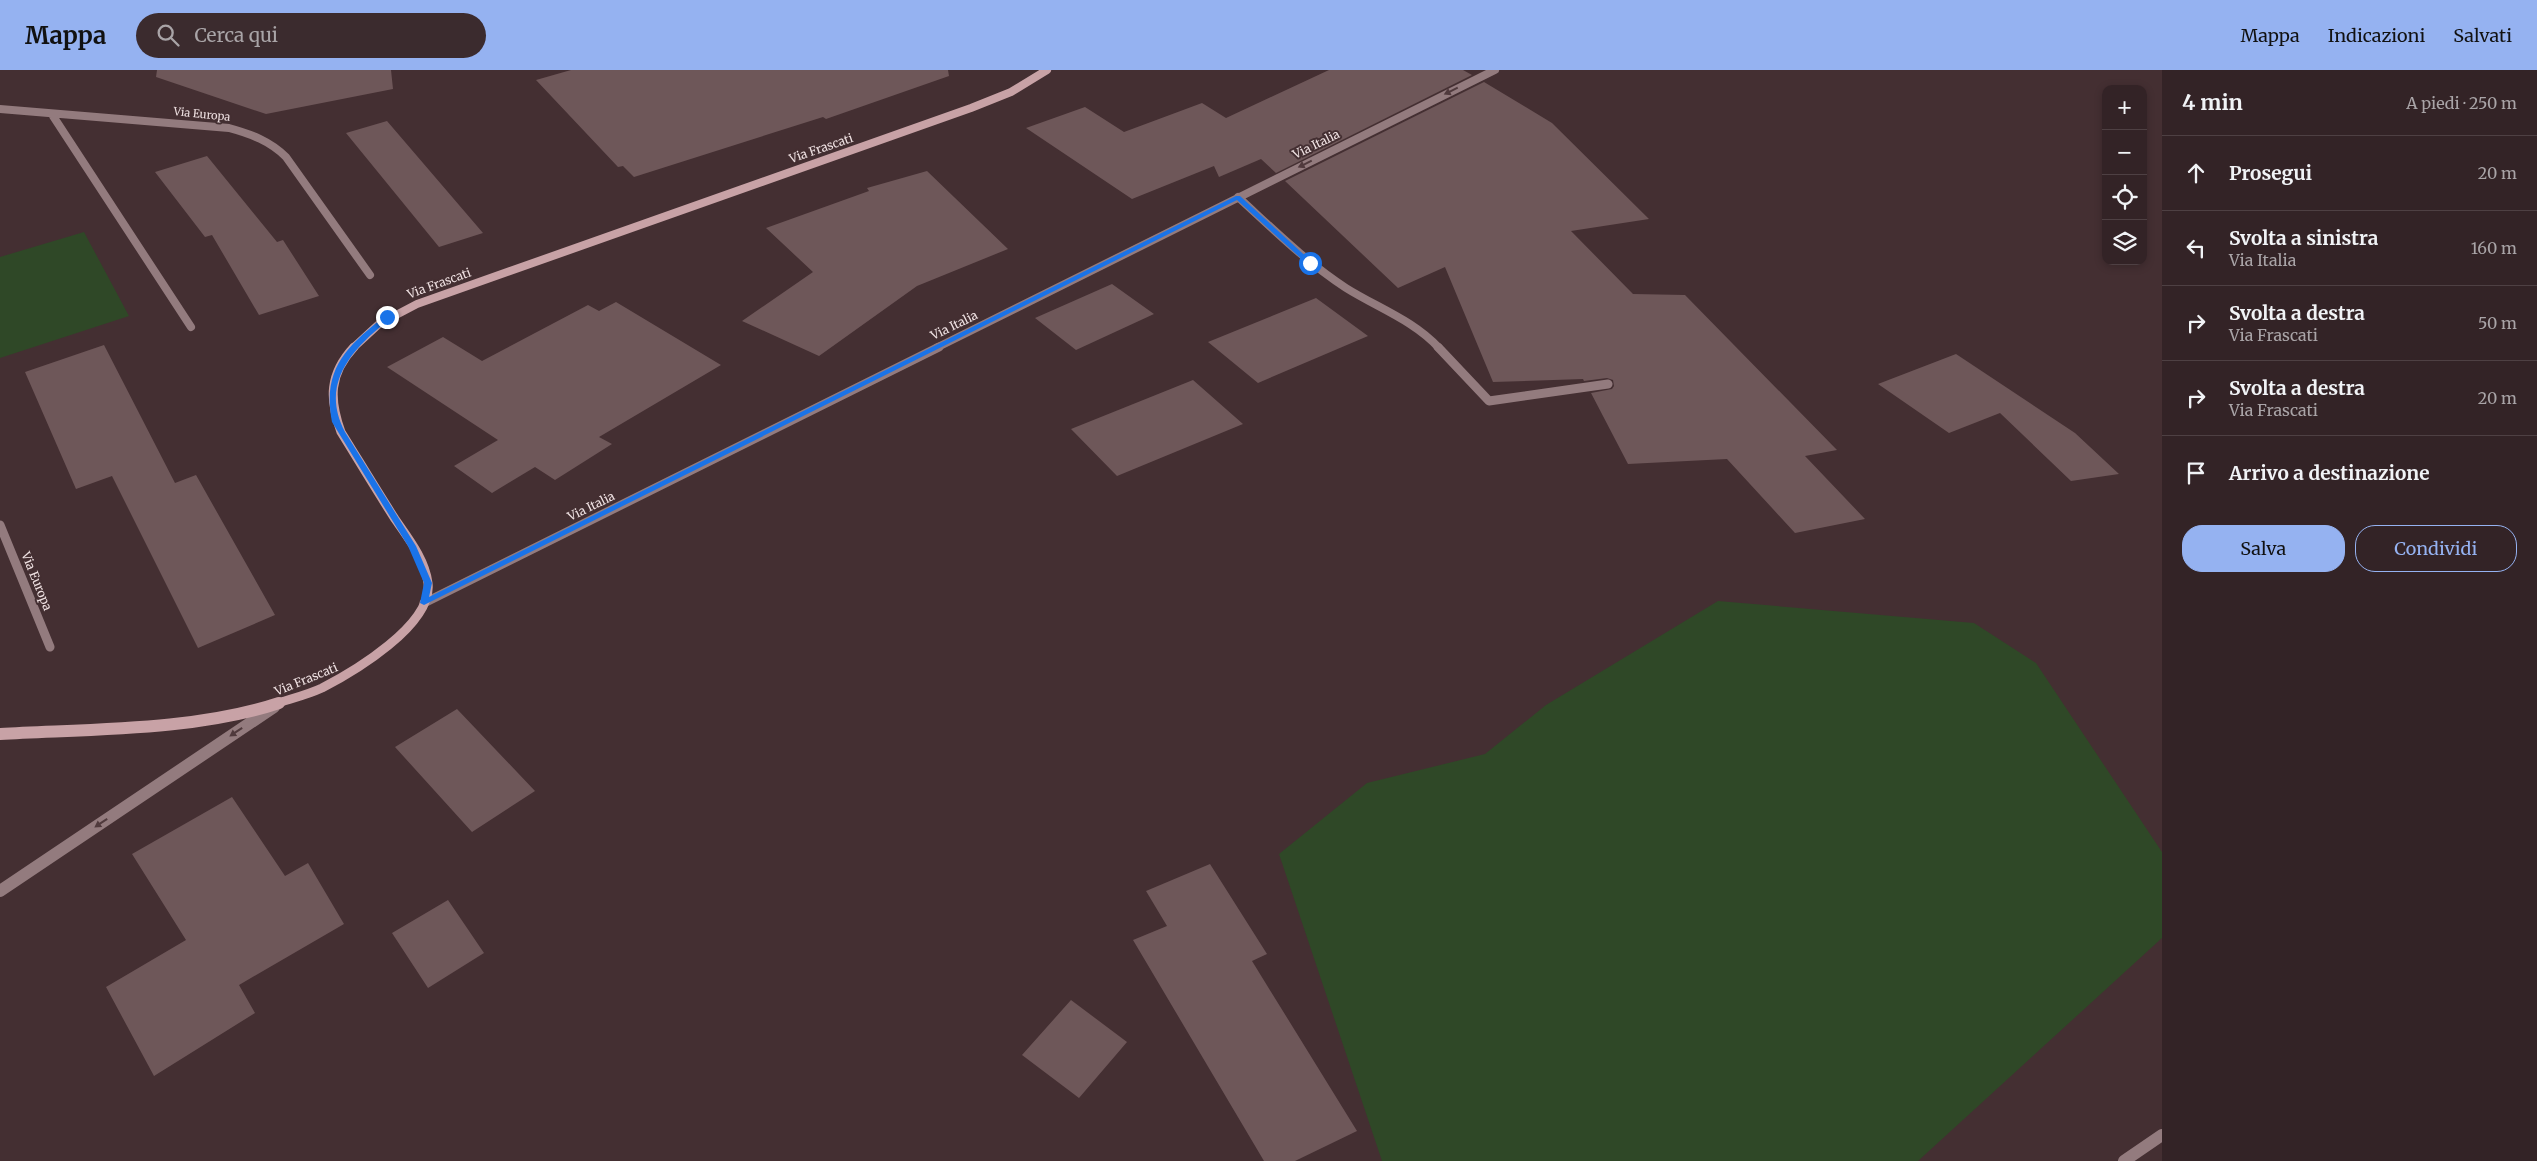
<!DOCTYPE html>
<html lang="it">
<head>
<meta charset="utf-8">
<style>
	body { margin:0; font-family:Merriweather,serif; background:#3b2b2e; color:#f1f3f6 }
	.controls { position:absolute; right:15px; top:15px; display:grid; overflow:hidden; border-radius:10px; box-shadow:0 2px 8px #0003 }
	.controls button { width:45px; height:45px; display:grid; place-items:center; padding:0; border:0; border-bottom:1px solid #4e4043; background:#332326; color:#f1f3f6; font:25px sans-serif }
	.stop { position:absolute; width:15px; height:15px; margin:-11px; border:4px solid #1a73e8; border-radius:50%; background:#fff }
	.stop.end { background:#1a73e8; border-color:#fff; box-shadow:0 1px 5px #0008 }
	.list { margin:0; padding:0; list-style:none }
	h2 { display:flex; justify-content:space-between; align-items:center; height:65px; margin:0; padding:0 20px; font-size:21px }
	h2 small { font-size:16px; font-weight:400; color:#a9a4a7 }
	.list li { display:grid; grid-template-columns:32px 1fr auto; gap:15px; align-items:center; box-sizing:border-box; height:75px; padding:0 20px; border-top:1px solid #4e4043 }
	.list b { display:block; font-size:19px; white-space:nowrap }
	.list p { margin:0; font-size:16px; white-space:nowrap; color:#a9a4a7 }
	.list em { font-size:16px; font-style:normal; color:#a9a4a7 }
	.actions { display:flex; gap:10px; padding:15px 20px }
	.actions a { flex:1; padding:11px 0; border:1px solid #95b2f1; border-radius:20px; text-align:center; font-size:18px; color:#95b2f1 }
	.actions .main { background:#95b2f1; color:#111 }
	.icon { flex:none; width:28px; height:28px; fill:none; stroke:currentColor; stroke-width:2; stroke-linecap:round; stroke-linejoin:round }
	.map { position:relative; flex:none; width:2162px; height:1091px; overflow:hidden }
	header { display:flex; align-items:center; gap:30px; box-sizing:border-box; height:70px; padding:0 25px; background:#95b2f1; color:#111 }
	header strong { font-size:24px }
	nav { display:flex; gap:28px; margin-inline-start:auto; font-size:18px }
	.search { width:350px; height:45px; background:#3b2b2e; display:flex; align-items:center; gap:12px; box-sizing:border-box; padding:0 18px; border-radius:28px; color:#a9a4a7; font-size:19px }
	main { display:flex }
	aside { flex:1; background:#332326 }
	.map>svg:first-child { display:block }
	.green { fill:#2f4827 }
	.building { fill:#6e5759 }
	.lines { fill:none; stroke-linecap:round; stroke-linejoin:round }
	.service-far1 { stroke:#937b7e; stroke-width:8 }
	.service { stroke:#937b7e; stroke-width:9 }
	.minor-far2 { stroke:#937b7e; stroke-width:8 }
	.minor-far1 { stroke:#937b7e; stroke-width:9 }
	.minor { stroke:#937b7e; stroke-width:12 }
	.secondary-far2 { stroke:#c8a2a6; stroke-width:8 }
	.secondary-far1 { stroke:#c8a2a6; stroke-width:9 }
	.secondary { stroke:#c8a2a6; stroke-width:12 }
	.oneway { fill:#503a3d }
	.route { fill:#1a73e8 }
	.labels { text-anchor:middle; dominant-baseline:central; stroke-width:4; stroke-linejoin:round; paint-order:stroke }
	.far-street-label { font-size:11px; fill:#eee0e1; stroke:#442f32 }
	.street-label { font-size:12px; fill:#eee0e1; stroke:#442f32 }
</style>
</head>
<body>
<header>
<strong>Mappa</strong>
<div class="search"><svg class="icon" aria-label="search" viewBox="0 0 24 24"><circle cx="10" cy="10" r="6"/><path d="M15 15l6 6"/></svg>Cerca qui</div>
<nav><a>Mappa</a><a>Indicazioni</a><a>Salvati</a></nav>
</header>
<main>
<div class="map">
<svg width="2162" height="1091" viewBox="0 0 2162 1091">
	<rect width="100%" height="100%" fill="#442f32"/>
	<path class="green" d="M 84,162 L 129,246 L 0,288 L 0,187 Z
		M 1718,531 L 1974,553 L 2036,593 L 2162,782 L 2162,868 L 1918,1091 L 1382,1091 L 1279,784 L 1367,713 L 1485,684 L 1546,635 Z"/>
	<path class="building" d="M 157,0 L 391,0 L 393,19 L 266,44 L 156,7 Z
		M 571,0 L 948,0 L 949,6 L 826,49 L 823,47 L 634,107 L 623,96 L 618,97 L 536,10 Z
		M 1329,0 L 1463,0 L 1472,5 L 1276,103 L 1261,89 L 1219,107 L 1214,96 L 1132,129 L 1026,58 L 1085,37 L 1124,62 L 1202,33 L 1226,48 Z
		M 1484,12 L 1552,53 L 1649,149 L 1571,161 L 1633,224 L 1685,225 L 1837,380 L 1805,386 L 1865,449 L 1795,463 L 1727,389 L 1628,394 L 1591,323 L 1612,319 L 1614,316 L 1613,310 L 1607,308 L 1584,311 L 1583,309 L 1493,312 L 1445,197 L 1398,218 L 1285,111 Z
		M 387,51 L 483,163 L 439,177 L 346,63 Z
		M 207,86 L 277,172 L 283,170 L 319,226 L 259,245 L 212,165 L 205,167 L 155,102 Z
		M 927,101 L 1008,179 L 917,216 L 819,286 L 742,251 L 813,202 L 766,158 L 869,121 L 867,118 Z
		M 1112,214 L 1154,244 L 1076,280 L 1035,248 Z
		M 1316,228 L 1368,266 L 1258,313 L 1208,272 Z
		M 616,232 L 721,295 L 599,367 L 612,374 L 555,410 L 535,397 L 492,423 L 454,396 L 498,370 L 387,297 L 443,267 L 482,291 L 588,235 L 599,241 Z
		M 104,275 L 175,413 L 196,405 L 275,545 L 198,578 L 112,406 L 76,419 L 25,302 Z
		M 1956,284 L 2075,363 L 2119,404 L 2071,411 L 2000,343 L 1949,363 L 1878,314 Z
		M 1193,310 L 1243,354 L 1117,406 L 1071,359 Z
		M 457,639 L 535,721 L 472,762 L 395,677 Z
		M 232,727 L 285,806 L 308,793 L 344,854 L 239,915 L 255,943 L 154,1006 L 106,917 L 186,870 L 132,784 Z
		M 1210,794 L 1267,884 L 1252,891 L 1357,1061 L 1295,1091 L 1264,1091 L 1133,870 L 1167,856 L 1146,821 Z
		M 448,830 L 484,883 L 428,918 L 392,863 Z
		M 1071,930 L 1127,972 L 1079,1028 L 1022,985 Z"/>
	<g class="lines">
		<path class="service-far1" d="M 0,39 L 229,58 C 251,64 270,71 286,87 L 370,205
			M 53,46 L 191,257"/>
		<path class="service" d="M 0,455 L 50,577"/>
		<path class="minor-far2" d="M 1238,127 C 1273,159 1306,192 1346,218 C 1378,238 1413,250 1439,278
			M 936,278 L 1495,0"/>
		<path class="minor-far1" d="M 1438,277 L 1489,331 L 1608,314
			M 424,533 L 939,277"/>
		<path class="minor" d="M 0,821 L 274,637
			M 2124,1091 L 2162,1065"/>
		<path class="secondary-far2" d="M 353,278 L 379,254 L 417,234 L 971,38 L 1011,22 L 1047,0"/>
		<path class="secondary-far1" d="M 275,634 C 290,629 307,625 322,618 C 353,602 433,555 428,513 C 425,489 408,468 395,449 C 377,421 359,391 341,362 C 329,329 329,304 354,277"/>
		<path class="secondary" d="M 0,664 C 88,659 195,661 279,633"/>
	</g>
	<defs><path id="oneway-solid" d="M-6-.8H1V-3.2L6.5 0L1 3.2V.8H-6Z" transform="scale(1.25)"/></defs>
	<g class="oneway">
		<use href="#oneway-solid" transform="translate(1451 21) rotate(154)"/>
		<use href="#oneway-solid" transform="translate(1305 94) rotate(154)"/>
		<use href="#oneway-solid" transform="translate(236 662) rotate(146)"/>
		<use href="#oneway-solid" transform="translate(101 753) rotate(146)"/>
	</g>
	<path class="route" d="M 1236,126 L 1240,126 L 1312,192 L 1312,194 L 1307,194 L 1237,130 L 424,535 L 420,533 L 424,513 L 408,476 L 332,352 C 322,299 346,277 385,246 L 390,246 L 390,249 C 353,278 319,313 345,362 L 416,476 L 432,513 L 429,527 Z"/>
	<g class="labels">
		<g class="far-street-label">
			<text transform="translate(202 44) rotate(6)">Via Europa</text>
		</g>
		<g class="street-label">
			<text transform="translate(1316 74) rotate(-26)">Via Italia</text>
			<text transform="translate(821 78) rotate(-19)">Via Frascati</text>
			<text transform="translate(439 213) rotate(-20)">Via Frascati</text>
			<text transform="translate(954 255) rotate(-26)">Via Italia</text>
			<text transform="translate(591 436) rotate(-26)">Via Italia</text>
			<text transform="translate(37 511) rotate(68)">Via Europa</text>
			<text transform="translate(306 609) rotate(-22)">Via Frascati</text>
		</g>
	</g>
</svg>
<div class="controls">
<button>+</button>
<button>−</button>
<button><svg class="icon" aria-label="locate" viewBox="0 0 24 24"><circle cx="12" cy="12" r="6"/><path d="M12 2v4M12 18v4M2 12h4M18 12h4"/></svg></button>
<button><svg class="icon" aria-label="layers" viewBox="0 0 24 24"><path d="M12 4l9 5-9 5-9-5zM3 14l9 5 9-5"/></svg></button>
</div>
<div class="stop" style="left:1310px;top:193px"></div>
<div class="stop end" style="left:387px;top:247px"></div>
</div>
<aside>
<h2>4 min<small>A piedi · 250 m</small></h2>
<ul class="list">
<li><svg class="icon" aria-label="ahead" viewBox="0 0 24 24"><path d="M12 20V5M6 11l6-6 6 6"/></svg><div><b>Prosegui</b></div><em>20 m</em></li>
<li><svg class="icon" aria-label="left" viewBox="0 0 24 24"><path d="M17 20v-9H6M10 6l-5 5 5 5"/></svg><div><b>Svolta a sinistra</b><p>Via Italia</p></div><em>160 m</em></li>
<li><svg class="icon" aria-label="right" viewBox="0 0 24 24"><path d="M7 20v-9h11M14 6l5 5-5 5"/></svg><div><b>Svolta a destra</b><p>Via Frascati</p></div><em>50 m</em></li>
<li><svg class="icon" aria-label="right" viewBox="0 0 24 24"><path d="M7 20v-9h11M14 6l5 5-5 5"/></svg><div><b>Svolta a destra</b><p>Via Frascati</p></div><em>20 m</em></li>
<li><svg class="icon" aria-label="arrive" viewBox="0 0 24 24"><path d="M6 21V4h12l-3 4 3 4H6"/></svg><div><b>Arrivo a destinazione</b></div></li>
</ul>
<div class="actions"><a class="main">Salva</a><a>Condividi</a></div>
</aside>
</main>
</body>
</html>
